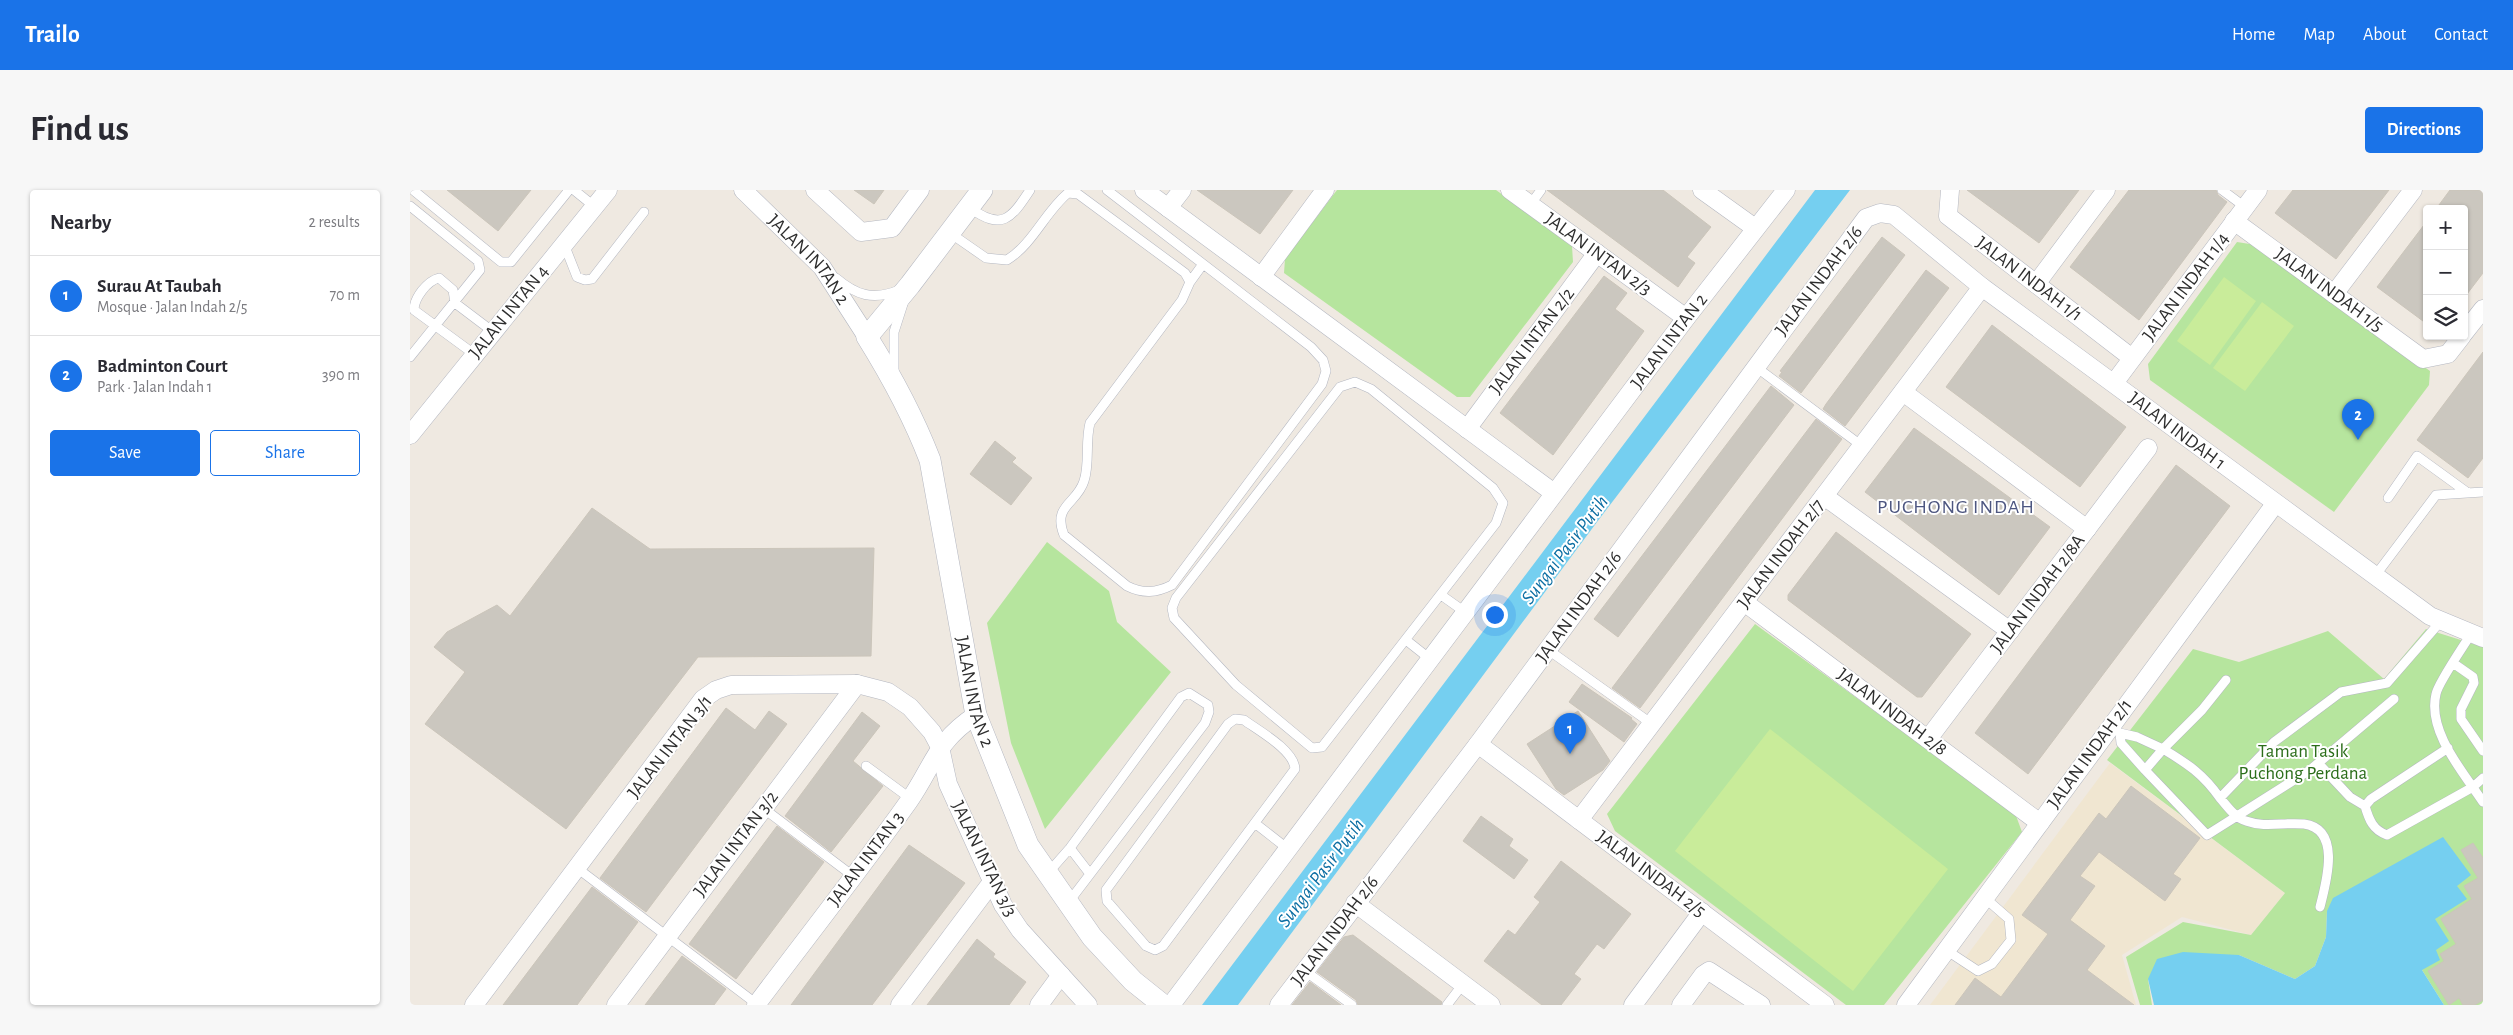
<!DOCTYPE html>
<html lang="en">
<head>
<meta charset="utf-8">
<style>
	body { margin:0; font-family:"Alegreya Sans",sans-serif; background:#f7f7f7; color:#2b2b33 }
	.controls { position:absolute; right:15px; top:15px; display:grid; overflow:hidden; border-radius:5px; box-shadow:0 1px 4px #0004 }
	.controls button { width:45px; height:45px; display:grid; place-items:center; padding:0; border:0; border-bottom:1px solid #e1e1e2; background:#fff; color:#2b2b33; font:25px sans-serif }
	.you { position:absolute; left:1084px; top:424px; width:18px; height:18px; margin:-12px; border:4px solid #fff; border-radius:50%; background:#1a73e8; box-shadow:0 0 0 8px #1a73e833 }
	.badge { display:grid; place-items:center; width:32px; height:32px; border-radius:50%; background:#1a73e8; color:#fff; font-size:16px; font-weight:700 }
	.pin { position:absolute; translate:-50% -41px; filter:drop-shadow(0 1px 2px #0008) }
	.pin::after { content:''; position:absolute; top:26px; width:18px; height:15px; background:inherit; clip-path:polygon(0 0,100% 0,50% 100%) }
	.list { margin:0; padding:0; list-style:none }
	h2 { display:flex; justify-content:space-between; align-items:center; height:65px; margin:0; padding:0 20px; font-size:21px }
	h2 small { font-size:16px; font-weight:400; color:#7c7c81 }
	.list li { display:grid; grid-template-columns:32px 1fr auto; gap:15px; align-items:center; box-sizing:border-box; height:80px; padding:0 20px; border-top:1px solid #e1e1e2 }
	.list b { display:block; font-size:19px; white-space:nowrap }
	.list p { margin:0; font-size:16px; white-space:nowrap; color:#7c7c81 }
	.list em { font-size:16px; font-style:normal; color:#7c7c81 }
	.actions { display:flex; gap:10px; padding:15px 20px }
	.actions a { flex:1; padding:11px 0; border:1px solid #1a73e8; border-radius:5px; text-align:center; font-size:18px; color:#1a73e8 }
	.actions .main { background:#1a73e8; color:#fff }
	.icon { flex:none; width:28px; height:28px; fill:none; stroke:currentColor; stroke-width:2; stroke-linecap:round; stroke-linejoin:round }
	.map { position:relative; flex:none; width:2073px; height:815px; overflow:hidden; border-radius:5px }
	header { display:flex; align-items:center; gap:30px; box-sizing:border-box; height:70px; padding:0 25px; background:#1a73e8; color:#fff }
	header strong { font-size:24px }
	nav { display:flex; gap:28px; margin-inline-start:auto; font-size:18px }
	.intro { display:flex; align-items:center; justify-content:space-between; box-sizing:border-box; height:120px; padding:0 30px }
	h1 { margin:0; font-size:35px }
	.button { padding:12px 22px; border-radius:5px; background:#1a73e8; color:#fff; font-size:18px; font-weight:700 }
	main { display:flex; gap:30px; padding:0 30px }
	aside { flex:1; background:#fff; border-radius:5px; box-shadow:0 1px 4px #0004 }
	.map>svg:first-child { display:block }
	.education { fill:#f0e6d1 }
	.green { fill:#b6e59e }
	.pitch { fill:#c9ec9a }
	.water { fill:#75cff0 }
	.building { fill:#cbc7bf; stroke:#cbc5ba }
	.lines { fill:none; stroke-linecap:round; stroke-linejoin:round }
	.service-casing { stroke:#b4b7c1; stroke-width:10 }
	.minor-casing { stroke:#b4b7c1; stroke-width:19 }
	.tertiary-casing { stroke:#b4b7c1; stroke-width:22 }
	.service { stroke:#fff; stroke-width:9 }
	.minor { stroke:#fff; stroke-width:18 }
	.tertiary { stroke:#fff; stroke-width:21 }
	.labels { text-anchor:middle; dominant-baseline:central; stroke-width:4; stroke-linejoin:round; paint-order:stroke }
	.street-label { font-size:19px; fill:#2e2e2e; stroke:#fff }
	.park-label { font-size:19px; fill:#2c6e1b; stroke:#fff }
	.neighbourhood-label { font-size:20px; letter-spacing:1px; fill:#4d5680; stroke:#fff }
	.water-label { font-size:20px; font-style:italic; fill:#0d6fa3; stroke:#fff }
</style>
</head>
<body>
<header>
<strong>Trailo</strong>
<nav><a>Home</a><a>Map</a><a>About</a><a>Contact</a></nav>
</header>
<div class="intro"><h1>Find us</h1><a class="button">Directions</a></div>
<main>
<aside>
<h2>Nearby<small>2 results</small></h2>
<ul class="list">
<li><span class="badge">1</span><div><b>Surau At Taubah</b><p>Mosque · Jalan Indah 2/5</p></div><em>70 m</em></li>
<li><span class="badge">2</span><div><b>Badminton Court</b><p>Park · Jalan Indah 1</p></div><em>390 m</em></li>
</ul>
<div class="actions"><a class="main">Save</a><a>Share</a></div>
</aside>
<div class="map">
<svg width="2073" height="815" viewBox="0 0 2073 815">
	<rect width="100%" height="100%" fill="#efe9e1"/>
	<path class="education" d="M 1700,573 L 1875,703 L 1841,745 L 1772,727 L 1712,765 L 1726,815 L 1520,815 Z"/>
	<path class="green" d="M 927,0 L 1086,0 L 1162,56 L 1163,72 L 1060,207 L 1047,207 L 874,83 L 875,69 Z
		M 1827,52 L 1846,55 L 2020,181 L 2019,195 L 1924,322 L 1740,190 L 1738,174 Z
		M 637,352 L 699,401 L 707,432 L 761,482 L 635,639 L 601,553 L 577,433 Z
		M 1345,434 L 1605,623 L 1612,642 L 1474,815 L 1436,815 L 1205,641 L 1197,624 Z
		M 2016,439 L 2073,457 L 2073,815 L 2034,815 L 2012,780 L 1917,721 L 1916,747 L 1905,776 L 1885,789 L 1829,765 L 1738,789 L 1742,815 L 1730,815 L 1716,767 L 1773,732 L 1841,745 L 1875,703 L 1697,570 L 1783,459 L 1829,472 L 1918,441 L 1974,489 Z"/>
	<path class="pitch" d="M 1814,87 L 1846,111 L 1800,175 L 1767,151 Z
		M 1852,112 L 1884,136 L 1835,201 L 1803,178 Z
		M 1360,539 L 1538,679 L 1443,801 L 1265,661 Z"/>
	<path class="water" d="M 1405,0 L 1440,0 L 1187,332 L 828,815 L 792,815 Z
		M 2033,647 L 2061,685 L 2047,696 L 2057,709 L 2025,729 L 2039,751 L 2026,760 L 2030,770 L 2012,780 L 2034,815 L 1744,815 L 1738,789 L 1747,769 L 1773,762 L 1829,765 L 1885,789 L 1905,776 L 1916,747 L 1917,721 L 1923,708 Z"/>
	<path class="building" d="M 37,0 L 121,0 L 88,41 Z
		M 444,0 L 474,0 L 464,14 Z
		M 787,0 L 883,0 L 850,44 Z
		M 1137,0 L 1253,0 L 1301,37 L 1277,67 L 1285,73 L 1268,97 Z
		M 1557,0 L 1669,0 L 1629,53 Z
		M 1719,0 L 1806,0 L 1808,5 L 1817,12 L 1729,130 L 1660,77 Z
		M 1883,0 L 1979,0 L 1926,69 L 1865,23 Z
		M 2040,0 L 2073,0 L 2073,83 L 2054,108 L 2054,19 L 2026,19 Z
		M 2017,31 L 2017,134 L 1967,97 Z
		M 1472,47 L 1495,65 L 1391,203 L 1369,186 L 1372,182 L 1370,181 Z
		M 1516,80 L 1539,98 L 1435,236 L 1413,219 L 1416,214 Z
		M 1194,86 L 1217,103 L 1205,119 L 1234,141 L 1143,265 L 1090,223 Z
		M 1582,135 L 1716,237 L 1670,297 L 1536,197 Z
		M 2073,162 L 2073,268 L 2058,288 L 2007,250 Z
		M 1361,196 L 1384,215 L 1208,447 L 1184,429 Z
		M 1406,229 L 1432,249 L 1230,518 L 1202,498 Z
		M 1504,238 L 1640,337 L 1589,405 L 1455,302 Z
		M 585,251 L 606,268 L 602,272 L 622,288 L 601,315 L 560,284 Z
		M 1766,275 L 1820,316 L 1618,584 L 1565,543 Z
		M 182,318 L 240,359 L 464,358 L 461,466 L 288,467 L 156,639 L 15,534 L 55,482 L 24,457 L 37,442 L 87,415 L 100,426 Z
		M 1426,342 L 1561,444 L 1512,507 L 1507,507 L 1378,410 L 1378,405 Z
		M 1172,494 L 1222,528 L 1221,529 L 1227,534 L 1214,552 L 1159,512 Z
		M 316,518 L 345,540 L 359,521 L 377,534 L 236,722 L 190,688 Z
		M 1168,521 L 1200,571 L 1193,580 L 1154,605 L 1146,599 L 1117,554 Z
		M 452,522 L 470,536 L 443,571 L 473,596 L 421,662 L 375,626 Z
		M 1721,596 L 1790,648 L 1763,684 L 1771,689 L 1755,711 L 1689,662 L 1670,686 L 1685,696 L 1660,730 L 1695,756 L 1677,780 L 1724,815 L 1545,815 L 1565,788 L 1591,807 L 1638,744 L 1612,725 L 1689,623 L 1696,629 Z
		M 1071,626 L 1103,649 L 1099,656 L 1118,670 L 1104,689 L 1053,651 Z
		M 367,636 L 414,672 L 326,789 L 279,754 Z
		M 2063,653 L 2073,668 L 2073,810 L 2065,815 L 2053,815 L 2049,808 L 2039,815 L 2018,781 L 2034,771 L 2030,764 L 2046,754 L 2031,729 L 2062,709 L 2054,696 L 2068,688 L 2051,660 Z
		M 499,655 L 555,693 L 462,815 L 381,815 Z
		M 1151,671 L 1221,724 L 1194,759 L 1187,754 L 1164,784 L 1171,789 L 1151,815 L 1132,815 L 1074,771 L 1098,740 L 1105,745 L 1130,712 L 1124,707 Z
		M 182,697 L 228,732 L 167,815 L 93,815 Z
		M 943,745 L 1032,812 L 1031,815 L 948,815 L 946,810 L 907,782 L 934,747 Z
		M 567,749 L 585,764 L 583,767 L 616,792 L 599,815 L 517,815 Z
		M 272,766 L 316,799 L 304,815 L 235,815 Z
		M 900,792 L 931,815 L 882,815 Z"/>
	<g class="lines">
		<g class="service-casing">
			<path id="service" d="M 3,0 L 91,72 L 101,72 L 159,0
				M 164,0 L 185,17
				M 1812,0 L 1835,17
				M 1120,15 L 1131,0
				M 0,16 L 68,71 L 70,80 L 0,167
				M 560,18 C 592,41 601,29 620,0
				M 540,43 L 576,68 L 597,70 C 623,54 635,22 658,3 L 668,4 L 775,83 L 780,92 L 772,110 L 680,233 C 675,252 680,273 674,291 C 667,314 642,315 654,345 L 717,396 C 733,404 746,403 762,395 L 912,194 L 916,181 L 913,170 L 901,157 L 697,0
				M 154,54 L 167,87 L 175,90 L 182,89 L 234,22
				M 426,88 C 446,105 463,111 489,100
				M 780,92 L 793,74
				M 64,164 L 4,120 C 4,108 17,91 29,88 L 43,100 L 45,113 L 82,141
				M 1346,177 L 1452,256
				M 484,180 L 484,142 L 493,114
				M 945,192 L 961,199 L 1083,298 L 1093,313 L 1086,333 L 912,557 L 902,558 L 826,495 L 764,428 L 762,418 L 766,408 L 930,197 Z
				M 1978,308 L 2007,266 L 2058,303
				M 1965,386 L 2026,305 L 2073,302
				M 1031,405 L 1055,422
				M 2061,444 C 2053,457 2028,493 2026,504 C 2017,542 2054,583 2073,612
				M 996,450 L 1020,469
				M 1137,459 L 1242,534
				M 2043,473 L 2063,487 L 2064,493 L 2051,519 L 2051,529 L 2073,561
				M 1816,490 L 1792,520 L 1753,559 C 1778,574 1793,584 1810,608 L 1864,552 L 1931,502 L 1977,493 L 2031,431
				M 825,529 L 834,530 C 849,541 884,560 885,579 L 753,756 L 745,760 L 736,756 L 697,711 L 696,700 L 818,534 Z
				M 1701,537 L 1710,543 L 1727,547 L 1753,559 L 1735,580 L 1797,645 L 1900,580 L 1984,509
				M 1710,543 L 1711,553 L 1735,580
				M 2038,558 L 1961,609 L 1955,616 C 1959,630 1963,640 1977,645 L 2063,597 L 2073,588
				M 1909,574 L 1940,607 L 1955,616
				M 456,576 L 501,609
				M 1810,608 C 1817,616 1825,628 1836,631 C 1855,638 1874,632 1894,634 C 1932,639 1916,693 1910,717
				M 353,618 L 443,686
				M 846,634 L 878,659
				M 660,658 L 680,684
				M 167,678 L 348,815
				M 638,683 L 660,658 L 771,507 L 779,503 L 798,515 L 799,522 L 795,533 L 658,713
				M 1536,760 L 1568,781 L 1582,774 L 1601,750 L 1599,729 L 1575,708
				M 895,781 L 942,815
				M 1037,815 L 1053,794"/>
		</g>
		<g class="minor-casing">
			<g id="minor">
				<path id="s1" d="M 333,0 L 412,77 L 457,147"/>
				<path d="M 405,0 L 451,42 L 482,38 L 510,0"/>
				<path d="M 734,0 L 1144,303"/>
				<path d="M 1100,0 L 1276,128"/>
				<path d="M 1292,0 L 1345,38"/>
				<path d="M 1540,0 L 1538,26 L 1722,168"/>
				<path d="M 758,18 L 772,0"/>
				<path d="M 1824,31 L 2013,169 L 2038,164 L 2052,146"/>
				<path d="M 851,87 L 915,0"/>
				<path d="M 1626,94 L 1696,0"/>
				<path d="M 1924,104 L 2003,0"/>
				<path d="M 2054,143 L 2073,119"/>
				<path d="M 1704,193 L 1848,0"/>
				<path d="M 1493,202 L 1677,339"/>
				<path d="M 1057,239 L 1187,63"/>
				<path d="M 0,245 L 198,0"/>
				<path d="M 1414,306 L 1600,441"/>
				<path d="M 1334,412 L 1630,633"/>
				<path d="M 1518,549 L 1738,258"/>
				<path d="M 1068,554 L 1415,815"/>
				<path d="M 1169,630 L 1572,97"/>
				<path d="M 945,713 L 1081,815"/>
				<path d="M 64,815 L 293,509 L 306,500 L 321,495 L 447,494 L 478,502 L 500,517 L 522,542 L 530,557 L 538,594 L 593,715 L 610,740 L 678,815"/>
				<path d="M 206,815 L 447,494"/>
				<path d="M 346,815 C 397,747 450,680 499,611 C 524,575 525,552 566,525"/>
				<path d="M 490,815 L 582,692"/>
				<path d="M 629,815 L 651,785"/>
				<path id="s2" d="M 761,815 L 1276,128 L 1376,0"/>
				<path d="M 869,815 L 1068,554 L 1456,28 L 1470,23 L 1484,25 L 1572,97 L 2020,426 L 2073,448"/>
				<path d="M 1223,815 L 1292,722"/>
				<path d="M 1271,815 L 1293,785 L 1299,781 L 1351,815"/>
				<path d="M 1496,815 L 1865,314"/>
			</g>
		</g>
		<g class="tertiary-casing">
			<g id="tertiary">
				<path id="s3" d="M 572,0 L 500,95 L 457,147 C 482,187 503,226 520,270 L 566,525 L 618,655 L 682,747 L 723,791 L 753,815"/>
			</g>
		</g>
		<use href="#service" class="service"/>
		<use href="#minor" class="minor"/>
		<use href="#tertiary" class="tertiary"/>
	</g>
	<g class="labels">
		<g class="street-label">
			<text transform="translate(1188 64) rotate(36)">JALAN INTAN 2/3</text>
			<text stroke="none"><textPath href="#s1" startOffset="96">JALAN INTAN 2</textPath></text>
			<text transform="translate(1619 89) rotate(37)">JALAN INDAH 1/1</text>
			<text transform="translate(1409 91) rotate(-53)">JALAN INDAH 2/6</text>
			<text transform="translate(1776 97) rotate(-53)">JALAN INDAH 1/4</text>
			<text transform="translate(1919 100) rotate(36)">JALAN INDAH 1/5</text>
			<text transform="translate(99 122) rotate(-51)">JALAN INTAN 4</text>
			<text transform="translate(1122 151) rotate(-53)">JALAN INTAN 2/2</text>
			<text stroke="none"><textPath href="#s2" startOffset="830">JALAN INTAN 2</textPath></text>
			<text transform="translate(1767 241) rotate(37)">JALAN INDAH 1</text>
			<text transform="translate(1371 364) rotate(-53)">JALAN INDAH 2/7</text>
			<text transform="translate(1628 404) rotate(-53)">JALAN INDAH 2/8A</text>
			<text transform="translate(1169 417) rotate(-54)">JALAN INDAH 2/6</text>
			<text stroke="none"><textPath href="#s3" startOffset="561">JALAN INTAN 2</textPath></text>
			<text transform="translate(1482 522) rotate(37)">JALAN INDAH 2/8</text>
			<text transform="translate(260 557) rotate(-52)">JALAN INTAN 3/1</text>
			<text transform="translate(1680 564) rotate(-54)">JALAN INDAH 2/1</text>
			<text transform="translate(326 654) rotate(-53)">JALAN INTAN 3/2</text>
			<text transform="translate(456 669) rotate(-53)">JALAN INTAN 3</text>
			<text transform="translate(574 669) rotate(64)">JALAN INTAN 3/3</text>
			<text transform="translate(1241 684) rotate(37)">JALAN INDAH 2/5</text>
			<text transform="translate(925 741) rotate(-53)">JALAN INDAH 2/6</text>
		</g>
		<g class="park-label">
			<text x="1893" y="561">Taman Tasik<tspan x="1893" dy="22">Puchong Perdana</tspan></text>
		</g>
		<g class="neighbourhood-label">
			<text x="1546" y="317">PUCHONG INDAH</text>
		</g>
		<g class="water-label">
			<text transform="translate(1155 360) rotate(-53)">Sungai Pasir Putih</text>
			<text transform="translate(911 683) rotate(-53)">Sungai Pasir Putih</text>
		</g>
	</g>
</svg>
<div class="controls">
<button>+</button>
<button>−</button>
<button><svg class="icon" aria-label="layers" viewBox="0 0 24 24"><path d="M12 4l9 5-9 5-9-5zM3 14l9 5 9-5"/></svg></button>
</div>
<div class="you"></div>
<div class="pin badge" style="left:1160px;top:564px">1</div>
<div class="pin badge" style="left:1948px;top:250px">2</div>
</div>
</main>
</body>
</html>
